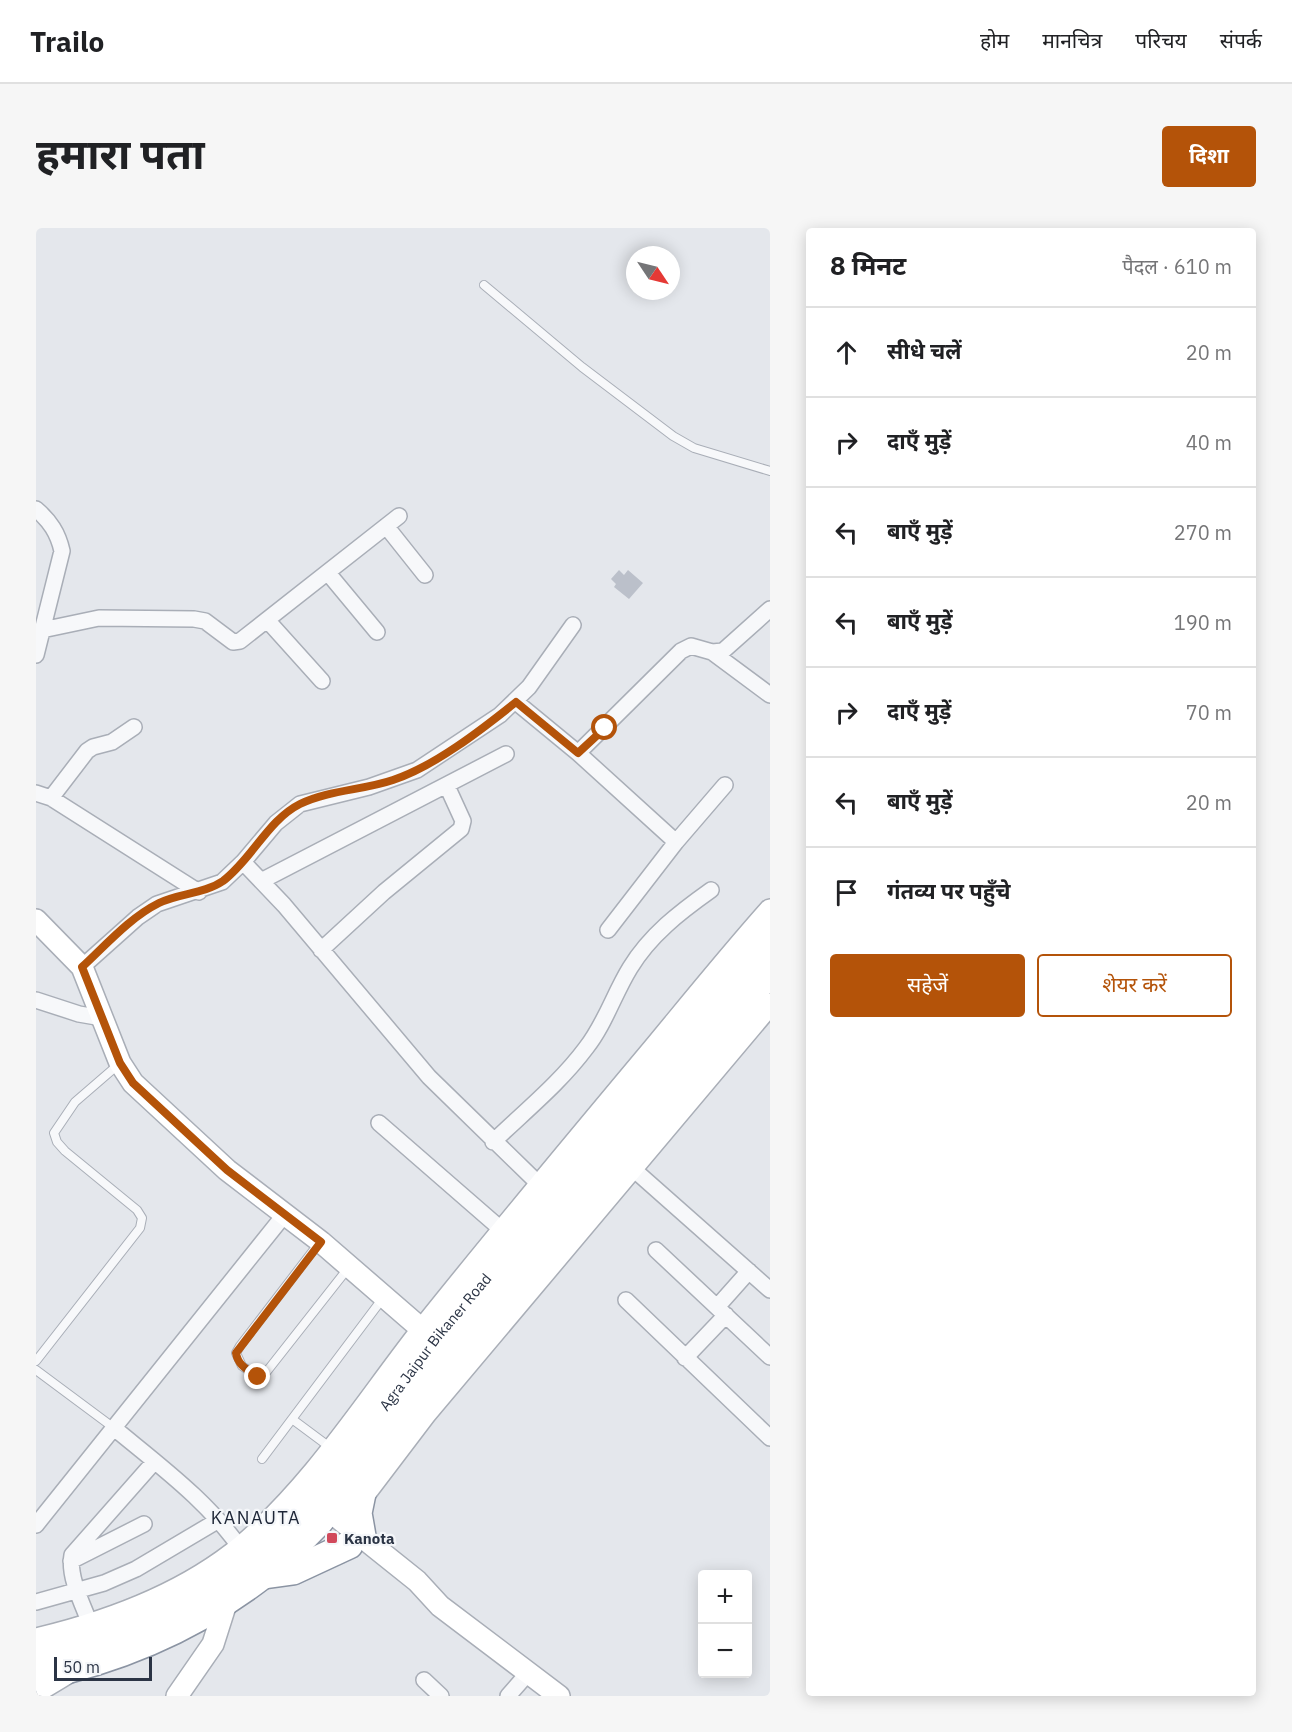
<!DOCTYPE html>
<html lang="hi">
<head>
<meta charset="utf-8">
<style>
	body { margin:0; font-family:"IBM Plex Sans","Noto Sans Devanagari",sans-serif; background:#f6f6f6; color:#202124 }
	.controls { position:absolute; right:18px; bottom:18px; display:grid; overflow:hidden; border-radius:6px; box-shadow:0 3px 15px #0003 }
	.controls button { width:54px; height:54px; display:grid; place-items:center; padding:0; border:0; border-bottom:2px solid #e0e0e0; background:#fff; color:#202124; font:30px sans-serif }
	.compass { position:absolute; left:590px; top:18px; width:54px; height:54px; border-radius:50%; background:#fff; box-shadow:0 3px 15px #0003; rotate:125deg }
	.scale { position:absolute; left:18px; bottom:15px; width:98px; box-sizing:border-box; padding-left:6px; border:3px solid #2b3445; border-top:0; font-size:16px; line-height:21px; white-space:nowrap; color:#2b3445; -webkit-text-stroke:4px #f4f6f9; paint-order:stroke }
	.stop { position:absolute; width:18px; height:18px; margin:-14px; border:4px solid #b45309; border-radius:50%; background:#fff }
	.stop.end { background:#b45309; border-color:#fff; box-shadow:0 2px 6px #0008 }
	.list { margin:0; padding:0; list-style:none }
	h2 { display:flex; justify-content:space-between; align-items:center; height:78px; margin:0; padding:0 24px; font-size:26px }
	h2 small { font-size:20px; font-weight:400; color:#757577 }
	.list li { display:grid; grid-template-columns:39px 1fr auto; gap:18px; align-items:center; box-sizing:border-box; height:90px; padding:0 24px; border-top:2px solid #e0e0e0 }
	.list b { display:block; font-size:22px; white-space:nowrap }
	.list em { font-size:20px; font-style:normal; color:#757577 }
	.actions { display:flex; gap:12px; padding:18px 24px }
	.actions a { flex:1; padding:14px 0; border:2px solid #b45309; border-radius:6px; text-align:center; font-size:21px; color:#b45309 }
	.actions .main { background:#b45309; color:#fff }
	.icon { flex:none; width:33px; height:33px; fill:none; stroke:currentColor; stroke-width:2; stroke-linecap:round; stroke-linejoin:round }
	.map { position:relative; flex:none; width:734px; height:1468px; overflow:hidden; border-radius:6px }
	header { display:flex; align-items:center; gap:36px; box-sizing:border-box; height:84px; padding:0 30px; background:#fff; border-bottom:2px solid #e0e0e0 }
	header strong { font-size:28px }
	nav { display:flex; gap:33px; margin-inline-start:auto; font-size:21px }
	.intro { display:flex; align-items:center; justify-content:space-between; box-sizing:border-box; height:144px; padding:0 36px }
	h1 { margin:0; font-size:42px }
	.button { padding:15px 27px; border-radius:6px; background:#b45309; color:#fff; font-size:21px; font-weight:700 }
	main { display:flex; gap:36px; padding:0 36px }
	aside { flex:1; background:#fff; border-radius:6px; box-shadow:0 3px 15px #0003 }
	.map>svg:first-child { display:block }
	.building { fill:#bbc0ca }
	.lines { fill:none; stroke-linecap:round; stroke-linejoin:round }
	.lane-casing { stroke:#a9aeb7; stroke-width:10 }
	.street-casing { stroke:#a9aeb7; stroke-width:18 }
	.secondary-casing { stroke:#a9aeb7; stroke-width:24 }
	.highway-casing { stroke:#8b94a3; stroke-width:30 }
	.lane { stroke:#f7f8fa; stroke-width:8 }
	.street { stroke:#f7f8fa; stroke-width:15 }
	.secondary { stroke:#fff; stroke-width:21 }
	.highway { stroke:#fff; stroke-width:27 }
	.route { stroke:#b45309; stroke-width:8 }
	.poi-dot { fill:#d1495b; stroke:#f4f6f9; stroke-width:2 }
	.labels { text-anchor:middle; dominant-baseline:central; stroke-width:4.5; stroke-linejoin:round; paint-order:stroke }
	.street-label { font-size:15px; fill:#2b3445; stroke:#f4f6f9 }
	.poi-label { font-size:15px; font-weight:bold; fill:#2b3445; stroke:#f4f6f9; text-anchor:start }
	.quarter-label { font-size:18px; letter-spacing:1.5px; fill:#1d2536; stroke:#f4f6f9 }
</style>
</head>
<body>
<header>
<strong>Trailo</strong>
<nav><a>होम</a><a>मानचित्र</a><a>परिचय</a><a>संपर्क</a></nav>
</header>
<div class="intro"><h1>हमारा पता</h1><a class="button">दिशा</a></div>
<main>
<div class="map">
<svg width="734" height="1468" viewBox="0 0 734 1468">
	<rect width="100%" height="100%" fill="#e4e7ec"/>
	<path class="building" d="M 583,342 L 588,347 L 592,342 L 607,355 L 593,371 L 578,359 L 580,356 L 575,351 Z"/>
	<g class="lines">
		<g class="lane-casing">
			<path id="lane" d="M 448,57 L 546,139 L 637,208 L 658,220 L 734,243
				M 283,1015 L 204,1118 L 200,1125 L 206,1138 L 222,1149 L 228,1147 L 313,1039
				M 0,1133 L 104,1000 L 106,990 L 101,982 L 29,923 L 21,914 L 18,905 L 39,874 L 83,836
				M 0,1142 L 78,1200
				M 256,1191 L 295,1220
				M 226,1231 L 347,1070"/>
		</g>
		<g class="street-casing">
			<path id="street" d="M 0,281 C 14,293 22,305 26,323 L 0,427
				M 350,298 L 389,347
				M 292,345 L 341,404
				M 232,393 L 286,453
				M 6,402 L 63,390 L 158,391 L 169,393 L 197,414 L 204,413 L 363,288
				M 676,424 L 734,467
				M 480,474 L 542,525 L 640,614
				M 542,525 L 645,423 L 655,418 L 676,424 L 687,423 L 734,381
				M 0,565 L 15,570 L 163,664
				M 15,570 L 51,523 L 57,519 L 76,514 L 98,499
				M 207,634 L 240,595 L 264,576 L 333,559 L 381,542 L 464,487 L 493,459 L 537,397
				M 227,652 L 470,526
				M 572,702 L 640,614 L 689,557
				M 285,722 L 348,664 L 425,601 L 427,593 L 411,558
				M 46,739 L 102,689 L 121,676 L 186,654 L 207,634 L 248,677 L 393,849 L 510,963
				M 0,772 L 43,786 L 66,790
				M 343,895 L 466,1002
				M 457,914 C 488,884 524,855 550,820 C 569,796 578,766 594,740 C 614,707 644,684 675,662
				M 595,939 L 734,1062
				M 620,1022 L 734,1129
				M 590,1072 L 734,1210
				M 681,1079 L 713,1043
				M 649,1130 L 690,1087
				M 78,1200 C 124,1238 176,1276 209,1327
				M 0,1297 L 249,986
				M 35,1333 L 108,1296
				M 0,1374 L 68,1355 L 100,1341 L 181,1293
				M 55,1398 C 47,1377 32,1349 36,1327 L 118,1234
				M 388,1452 L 405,1468
				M 472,1468 L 493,1444"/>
		</g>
		<g class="secondary-casing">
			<path id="secondary" d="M 0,692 L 46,739 L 84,835 L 97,855 L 191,942 L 285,1014 L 397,1111
				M 327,1268 L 390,1185 L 734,776
				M 281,1273 L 381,1353 L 404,1378 L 523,1468
				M 0,1411 C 72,1394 148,1366 206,1318 C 279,1256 330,1173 389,1098 C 464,1004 541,912 618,820 C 656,774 694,727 734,682
				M 0,1464 L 30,1446
				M 141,1468 L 177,1416 L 191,1372"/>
		</g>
		<g class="highway-casing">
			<g id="highway">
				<path d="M 326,1308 L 322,1285 L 332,1236"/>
				<path d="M 228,1347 L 257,1343 L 313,1317"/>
				<path id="s1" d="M 0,1428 L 55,1415 L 120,1391 L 213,1333 L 270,1283 L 398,1111 L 734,711"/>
				<path d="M 0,1449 C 82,1432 161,1398 227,1347 C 247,1332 265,1312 283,1294 L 531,982 L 734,744"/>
			</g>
		</g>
		<use href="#lane" class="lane"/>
		<use href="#street" class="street"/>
		<use href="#secondary" class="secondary"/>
		<use href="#highway" class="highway"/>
	</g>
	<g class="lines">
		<path class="route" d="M 222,1149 C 212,1142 202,1138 200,1125 L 285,1014 L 191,942 L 97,855 L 84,835 L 46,739 C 69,718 93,690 123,675 C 143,665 168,666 187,653 C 216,631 232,592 264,576 C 292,562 328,562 357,552 C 399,538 445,502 480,474 L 542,525 L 569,500"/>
	</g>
	<rect class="poi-dot" x="290" y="1304" width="12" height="12" rx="3"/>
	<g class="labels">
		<g class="street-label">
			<text stroke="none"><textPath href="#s1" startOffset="524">Agra Jaipur Bikaner Road</textPath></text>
		</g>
		<g class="poi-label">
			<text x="308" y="1310">Kanota</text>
		</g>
		<g class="quarter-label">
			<text x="220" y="1289">KANAUTA</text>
		</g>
	</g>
</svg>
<div class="controls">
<button>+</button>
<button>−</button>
</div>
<svg class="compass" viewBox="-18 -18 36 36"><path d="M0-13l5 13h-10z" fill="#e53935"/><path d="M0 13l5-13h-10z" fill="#757577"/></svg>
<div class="scale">50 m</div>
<div class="stop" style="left:569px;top:500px"></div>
<div class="stop end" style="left:222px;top:1149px"></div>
</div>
<aside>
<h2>8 मिनट<small>पैदल · 610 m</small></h2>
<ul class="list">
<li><svg class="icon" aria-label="ahead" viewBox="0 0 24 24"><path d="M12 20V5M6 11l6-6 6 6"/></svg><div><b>सीधे चलें</b></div><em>20 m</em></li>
<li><svg class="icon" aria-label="right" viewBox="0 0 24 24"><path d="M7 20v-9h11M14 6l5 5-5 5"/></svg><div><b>दाएँ मुड़ें</b></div><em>40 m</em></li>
<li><svg class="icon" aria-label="left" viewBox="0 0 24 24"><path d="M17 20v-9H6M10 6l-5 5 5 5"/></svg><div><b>बाएँ मुड़ें</b></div><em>270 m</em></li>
<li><svg class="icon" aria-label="left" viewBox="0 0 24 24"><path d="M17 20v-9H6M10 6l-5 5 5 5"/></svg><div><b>बाएँ मुड़ें</b></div><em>190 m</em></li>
<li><svg class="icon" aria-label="right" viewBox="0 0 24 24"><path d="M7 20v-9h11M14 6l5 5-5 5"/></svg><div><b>दाएँ मुड़ें</b></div><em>70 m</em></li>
<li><svg class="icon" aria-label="left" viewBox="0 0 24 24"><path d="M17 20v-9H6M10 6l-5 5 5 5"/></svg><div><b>बाएँ मुड़ें</b></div><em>20 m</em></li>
<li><svg class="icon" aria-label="arrive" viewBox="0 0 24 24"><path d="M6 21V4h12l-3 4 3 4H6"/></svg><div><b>गंतव्य पर पहुँचे</b></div></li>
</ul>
<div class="actions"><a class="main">सहेजें</a><a>शेयर करें</a></div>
</aside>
</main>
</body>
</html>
